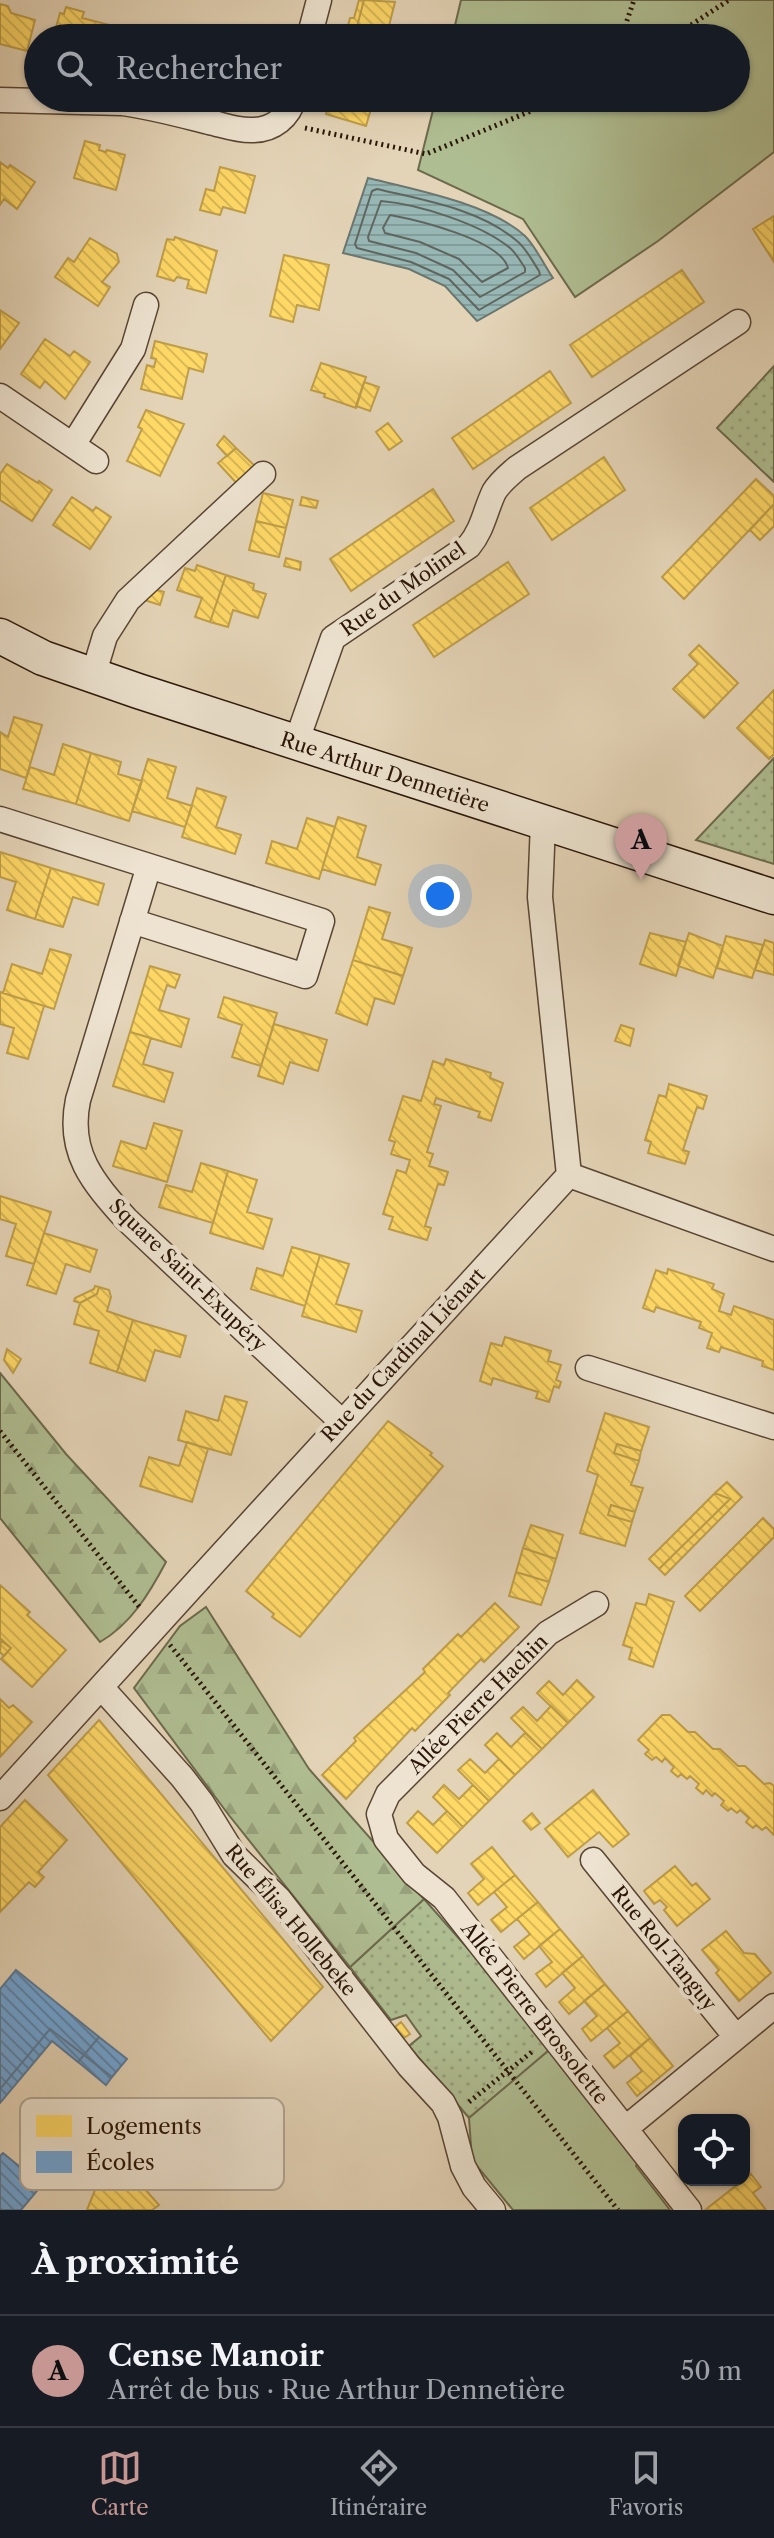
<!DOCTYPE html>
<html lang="fr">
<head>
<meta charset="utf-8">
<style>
	body { margin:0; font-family:"Libre Caslon Text",serif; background:#20242c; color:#f1f3f6 }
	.controls { position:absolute; right:24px; bottom:24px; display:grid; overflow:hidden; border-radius:16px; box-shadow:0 2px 6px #0004 }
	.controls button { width:72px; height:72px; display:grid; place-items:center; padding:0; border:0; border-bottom:2px solid #363941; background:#171b24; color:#f1f3f6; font:40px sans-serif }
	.you { position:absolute; left:440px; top:896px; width:28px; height:28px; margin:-20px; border:6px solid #fff; border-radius:50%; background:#1a73e8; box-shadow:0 0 0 12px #1a73e833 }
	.badge { display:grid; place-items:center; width:52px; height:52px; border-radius:50%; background:#c59692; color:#111; font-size:26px; font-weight:700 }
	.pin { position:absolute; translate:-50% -66px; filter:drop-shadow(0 2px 4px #0008) }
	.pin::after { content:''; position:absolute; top:42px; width:28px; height:24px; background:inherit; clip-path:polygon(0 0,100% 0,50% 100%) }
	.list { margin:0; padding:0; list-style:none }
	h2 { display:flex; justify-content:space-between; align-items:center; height:104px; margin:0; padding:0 32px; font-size:34px }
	h2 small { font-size:26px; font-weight:400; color:#9ea1a6 }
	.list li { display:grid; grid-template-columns:52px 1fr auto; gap:24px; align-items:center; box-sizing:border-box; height:112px; padding:0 32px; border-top:2px solid #363941 }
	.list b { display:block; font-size:30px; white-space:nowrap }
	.list p { margin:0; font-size:26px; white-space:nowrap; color:#9ea1a6 }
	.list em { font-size:26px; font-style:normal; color:#9ea1a6 }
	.icon { flex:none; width:44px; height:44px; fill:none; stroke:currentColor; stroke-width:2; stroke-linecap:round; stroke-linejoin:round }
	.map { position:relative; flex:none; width:774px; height:2210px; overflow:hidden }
	.search { position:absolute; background:#171b24; box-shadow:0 2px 6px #0004; left:24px; right:24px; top:24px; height:88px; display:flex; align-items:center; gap:20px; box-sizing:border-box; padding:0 28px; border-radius:44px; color:#9ea1a6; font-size:30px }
	.sheet { height:216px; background:#171b24 }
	nav { display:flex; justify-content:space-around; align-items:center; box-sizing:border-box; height:112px; border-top:2px solid #363941; background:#171b24; font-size:22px; color:#9ea1a6 }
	nav a { display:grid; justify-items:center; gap:4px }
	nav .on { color:#c59692 }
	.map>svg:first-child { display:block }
	.grass { fill:url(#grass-dots); stroke:#6c6a4c; stroke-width:2 }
	.forest { fill:url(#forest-firs); stroke:#6c6a4c; stroke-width:2 }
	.green { fill:#afbe92; stroke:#6c6a4c; stroke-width:2 }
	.water { fill:url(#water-rules); stroke:#6b766f; stroke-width:2 }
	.homes { fill:url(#homes-back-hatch); stroke:#bf9e4a; stroke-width:2 }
	.schools { fill:url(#schools-back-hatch); stroke:#5a7c9c; stroke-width:2 }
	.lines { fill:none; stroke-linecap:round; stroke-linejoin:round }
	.shore { stroke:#60665e; stroke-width:2 }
	.street-casing { stroke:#584533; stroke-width:27 }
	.secondary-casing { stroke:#291507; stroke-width:37 }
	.path { stroke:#291507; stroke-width:5; stroke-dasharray:2 4; stroke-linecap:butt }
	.street { stroke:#ede3d0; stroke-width:24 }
	.secondary { stroke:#ede3d0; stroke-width:34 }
	.street-bridge-casing { stroke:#584533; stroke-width:27; stroke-linecap:butt }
	.street-bridge { stroke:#ede3d0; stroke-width:24 }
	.labels { text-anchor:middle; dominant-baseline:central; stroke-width:8; stroke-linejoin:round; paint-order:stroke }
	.street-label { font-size:20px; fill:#291507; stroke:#ede3d0 }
	.key { fill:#ede3d0; stroke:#b2a594; stroke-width:2 }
	.key-label { font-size:22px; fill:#291507 }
</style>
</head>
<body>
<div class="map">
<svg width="774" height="2210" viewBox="0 0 774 2210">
	<defs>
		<pattern id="grass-dots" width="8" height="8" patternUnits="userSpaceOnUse" patternTransform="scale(2)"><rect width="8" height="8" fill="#afbe92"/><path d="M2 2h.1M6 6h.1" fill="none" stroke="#97a27c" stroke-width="1.8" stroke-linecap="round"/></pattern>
		<pattern id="forest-firs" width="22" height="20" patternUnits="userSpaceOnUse" patternTransform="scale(2)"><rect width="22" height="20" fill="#afbe92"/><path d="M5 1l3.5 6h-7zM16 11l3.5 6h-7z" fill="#97a27c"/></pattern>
		<pattern id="water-rules" width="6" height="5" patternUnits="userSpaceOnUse" patternTransform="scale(2)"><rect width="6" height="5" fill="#97b7b5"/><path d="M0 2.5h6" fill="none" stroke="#829c9a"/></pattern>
		<pattern id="homes-back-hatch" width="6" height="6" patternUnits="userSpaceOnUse" patternTransform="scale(2)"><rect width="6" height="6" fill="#ffd966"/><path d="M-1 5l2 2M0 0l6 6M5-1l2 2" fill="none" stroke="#dbb957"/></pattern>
		<pattern id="schools-back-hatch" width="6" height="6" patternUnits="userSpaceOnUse" patternTransform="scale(2)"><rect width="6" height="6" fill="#6fa8dc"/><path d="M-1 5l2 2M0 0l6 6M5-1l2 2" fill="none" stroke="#5b88b0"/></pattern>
	</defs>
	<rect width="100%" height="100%" fill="#e4d4b7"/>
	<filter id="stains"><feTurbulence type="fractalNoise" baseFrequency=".0025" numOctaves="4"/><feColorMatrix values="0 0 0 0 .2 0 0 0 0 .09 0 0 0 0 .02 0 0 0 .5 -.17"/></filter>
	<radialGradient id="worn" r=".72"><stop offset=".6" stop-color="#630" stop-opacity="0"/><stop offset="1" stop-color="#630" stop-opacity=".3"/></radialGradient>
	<path class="grass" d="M 774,366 L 774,482 L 717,428 Z
		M 774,758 L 774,864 L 696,840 Z
		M 424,1899 L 554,2046 L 469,2118 L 409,2046 L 421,2036 L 406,2015 L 391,2020 L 350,1967 Z"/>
	<path class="forest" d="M 0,1373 L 66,1454 L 166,1562 C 149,1594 131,1624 100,1642 L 0,1518 Z
		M 206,1607 L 309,1769 L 424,1899 L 350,1967 L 228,1814 L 134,1688 L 180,1626 Z"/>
	<path class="green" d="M 461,0 L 774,0 L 774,152 L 658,241 L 575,297 L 523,219 L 418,170 L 436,98 L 736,98 L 736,38 L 452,38 Z
		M 554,2046 L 639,2160 L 636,2166 L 670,2210 L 513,2210 L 472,2160 L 469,2118 Z"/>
	<path class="water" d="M 368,178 C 413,189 491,204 525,236 C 536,247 544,265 553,278 L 477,321 L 445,286 L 409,269 L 343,253 Z"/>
	<path class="homes" d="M 359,0 L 364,0 L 354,38 L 345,38 L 350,18 L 354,18 Z
		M 364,0 L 395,2 L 386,38 L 354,38 Z
		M 0,4 L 8,6 L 11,13 L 35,20 L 27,51 L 0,44 Z
		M 66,7 L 84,12 L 82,18 L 114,26 L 118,33 L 117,38 L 53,38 L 60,13 L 64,14 Z
		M 135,27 L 157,33 L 160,38 L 132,38 Z
		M 330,98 L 371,98 L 369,101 L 373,102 L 366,126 L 326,114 Z
		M 85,141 L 100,145 L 99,150 L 106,152 L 107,150 L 125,155 L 116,190 L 74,178 Z
		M 0,162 L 8,168 L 10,165 L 35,182 L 17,209 L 4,199 L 0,205 Z
		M 220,167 L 255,176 L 245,213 L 223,207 L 220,215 L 200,210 L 206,189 L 214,191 Z
		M 774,216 L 774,262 L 753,229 Z
		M 175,237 L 217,251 L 206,293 L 187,288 L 189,280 L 177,277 L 174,281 L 157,276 L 167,239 L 174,240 Z
		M 90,238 L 117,254 L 119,262 L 102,282 L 110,287 L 98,306 L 55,277 L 68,258 L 74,262 Z
		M 284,255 L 329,265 L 319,310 L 297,305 L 293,322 L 270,316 Z
		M 682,270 L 704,302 L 592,377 L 570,345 Z
		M 0,310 L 19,323 L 0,349 Z
		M 45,339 L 70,356 L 74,351 L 90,362 L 65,399 L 45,381 L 40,388 L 21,374 Z
		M 155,341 L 207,354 L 203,372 L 189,368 L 182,399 L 141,389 L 147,365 L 154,367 L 156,359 L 151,358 Z
		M 321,363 L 366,377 L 356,408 L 324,397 L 325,394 L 311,390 Z
		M 550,371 L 571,403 L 473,469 L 452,438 Z
		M 364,382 L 379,387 L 370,411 L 356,406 Z
		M 146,410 L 184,424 L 160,476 L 127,461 L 142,429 L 138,427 Z
		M 388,423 L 402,441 L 389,450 L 376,432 Z
		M 224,436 L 236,448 L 227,456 L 217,445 Z
		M 236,448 L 260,471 L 241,488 L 218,463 Z
		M 604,457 L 625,490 L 552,540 L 530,508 Z
		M 7,464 L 38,483 L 39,481 L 52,490 L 32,521 L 0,500 L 0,474 Z
		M 756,479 L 774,496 L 774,504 L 684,599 L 662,577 Z
		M 433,489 L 454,521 L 351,591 L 330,559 Z
		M 263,493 L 293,500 L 286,528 L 256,521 Z
		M 72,497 L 93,511 L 96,507 L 111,517 L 90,549 L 53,525 Z
		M 302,497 L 318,501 L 316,508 L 300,505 Z
		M 774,504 L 774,526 L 760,540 L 750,530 Z
		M 256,521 L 286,528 L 279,557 L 249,550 Z
		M 286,558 L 301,562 L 300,570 L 284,566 Z
		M 508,562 L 529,594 L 434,657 L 413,625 Z
		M 197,565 L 226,575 L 210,622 L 195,617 L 202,598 L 177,590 L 185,568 L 195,571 Z
		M 226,575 L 254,584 L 253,590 L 266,594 L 258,618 L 233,610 L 228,627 L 210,622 Z
		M 150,588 L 164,592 L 160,605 L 138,598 Z
		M 699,645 L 738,683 L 704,718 L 673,689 L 698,664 L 689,655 Z
		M 774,690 L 774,754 L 769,759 L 737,728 Z
		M 14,717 L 42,725 L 26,778 L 0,769 L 0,732 L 8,737 Z
		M 63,744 L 91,753 L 76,804 L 23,789 L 30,767 L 54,775 Z
		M 91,753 L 121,762 L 118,774 L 142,781 L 129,821 L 76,804 Z
		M 148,759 L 176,767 L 167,798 L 192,806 L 185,827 L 132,811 Z
		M 197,788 L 226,797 L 216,827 L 241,835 L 235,854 L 182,837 Z
		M 338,817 L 366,826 L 357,857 L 381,865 L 375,885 L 322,869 Z
		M 307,818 L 335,827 L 319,879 L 266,863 L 272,841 L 297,849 Z
		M 0,852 L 51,868 L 35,919 L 7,910 L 16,882 L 0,877 Z
		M 51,868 L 104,884 L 98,905 L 73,897 L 63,927 L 35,919 Z
		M 369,907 L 390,913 L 382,939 L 412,948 L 403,976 L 353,960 Z
		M 650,933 L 686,942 L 676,976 L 640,964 Z
		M 689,933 L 723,946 L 713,978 L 678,966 Z
		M 726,936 L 763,945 L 752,978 L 717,968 Z
		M 765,940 L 774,943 L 774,975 L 755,970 Z
		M 50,949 L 71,955 L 54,1009 L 3,993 L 12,964 L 42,974 Z
		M 353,960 L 403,976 L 394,1004 L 375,998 L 367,1025 L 336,1013 Z
		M 150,966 L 180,975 L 175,988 L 167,985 L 159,1010 L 189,1019 L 181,1047 L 130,1032 Z
		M 0,992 L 44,1006 L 28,1059 L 7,1053 L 14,1028 L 0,1024 Z
		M 224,997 L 277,1013 L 261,1066 L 232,1057 L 242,1025 L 218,1017 Z
		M 274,1024 L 327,1040 L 318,1071 L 290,1062 L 283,1084 L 258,1076 Z
		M 621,1025 L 634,1029 L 630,1046 L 615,1041 Z
		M 130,1032 L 151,1038 L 143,1064 L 173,1073 L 164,1102 L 113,1086 Z
		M 446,1059 L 491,1073 L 490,1078 L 503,1083 L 491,1121 L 478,1117 L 480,1112 L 436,1098 L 434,1104 L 441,1106 L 427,1152 L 433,1154 L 429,1166 L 448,1172 L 444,1185 L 438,1184 L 425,1226 L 431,1228 L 427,1240 L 389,1229 L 393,1217 L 383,1214 L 397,1170 L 406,1173 L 410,1160 L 391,1154 L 395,1142 L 389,1140 L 403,1096 L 421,1101 L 433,1061 L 444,1065 Z
		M 669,1084 L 707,1096 L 703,1109 L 697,1107 L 683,1150 L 689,1152 L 685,1164 L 648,1153 L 651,1142 L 645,1140 L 659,1095 L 666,1097 Z
		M 154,1123 L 182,1131 L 167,1182 L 113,1166 L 121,1141 L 146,1149 Z
		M 201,1163 L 228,1171 L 213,1223 L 159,1207 L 166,1185 L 192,1192 Z
		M 228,1171 L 257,1180 L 247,1212 L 272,1219 L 263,1249 L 210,1233 Z
		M 0,1196 L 51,1212 L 34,1264 L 6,1256 L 16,1224 L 0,1219 Z
		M 44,1233 L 97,1250 L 90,1272 L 66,1264 L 56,1294 L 27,1285 Z
		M 292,1247 L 320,1255 L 305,1306 L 251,1289 L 257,1268 L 283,1276 Z
		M 320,1255 L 349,1264 L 336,1304 L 362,1311 L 356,1332 L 302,1316 Z
		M 668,1269 L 714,1284 L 712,1289 L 724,1294 L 719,1311 L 731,1315 L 734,1306 L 774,1320 L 774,1370 L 762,1366 L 763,1361 L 721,1347 L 719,1352 L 707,1348 L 712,1333 L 699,1328 L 701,1322 L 656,1307 L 654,1312 L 643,1308 L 656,1270 L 667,1274 Z
		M 95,1286 L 99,1287 L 97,1294 L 80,1303 L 74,1301 L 75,1298 L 94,1289 Z
		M 99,1287 L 109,1290 L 111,1297 L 107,1311 L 133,1320 L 117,1372 L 90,1363 L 99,1331 L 74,1324 L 80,1303 L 97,1294 Z
		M 133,1320 L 186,1336 L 180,1357 L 155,1350 L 145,1381 L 117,1372 Z
		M 505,1337 L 551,1351 L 548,1361 L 561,1365 L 556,1380 L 561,1382 L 559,1388 L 554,1386 L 549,1402 L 536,1398 L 538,1392 L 493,1378 L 491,1385 L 480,1381 L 491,1343 L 502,1346 Z
		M 7,1349 L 21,1359 L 13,1373 L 4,1360 Z
		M 225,1396 L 247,1402 L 231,1455 L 178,1440 L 186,1411 L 218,1421 Z
		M 605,1413 L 649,1427 L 641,1451 L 617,1444 L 614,1453 L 639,1461 L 631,1485 L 643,1488 L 635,1512 L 611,1505 L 608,1515 L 632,1522 L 625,1546 L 580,1533 L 598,1475 L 587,1471 Z
		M 388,1421 L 432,1453 L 430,1455 L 443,1466 L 300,1637 L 272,1617 L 274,1614 L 246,1591 Z
		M 187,1442 L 208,1449 L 192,1502 L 140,1486 L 149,1457 L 179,1466 Z
		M 617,1444 L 641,1451 L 639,1461 L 614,1453 Z
		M 727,1482 L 742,1497 L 665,1575 L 659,1569 L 730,1499 L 715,1493 Z
		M 715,1493 L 730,1499 L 659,1569 L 649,1559 Z
		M 611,1505 L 635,1512 L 632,1522 L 608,1515 Z
		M 763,1518 L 774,1529 L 774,1537 L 700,1611 L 685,1596 Z
		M 531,1525 L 563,1535 L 556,1559 L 523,1548 Z
		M 523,1548 L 556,1559 L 549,1582 L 516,1572 Z
		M 516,1572 L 549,1582 L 541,1605 L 509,1596 Z
		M 0,1585 L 30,1612 L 27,1615 L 66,1650 L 32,1687 L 1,1659 L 11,1648 L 0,1640 Z
		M 649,1594 L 674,1602 L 653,1667 L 629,1659 L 632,1648 L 623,1645 L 636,1603 L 646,1605 Z
		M 495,1603 L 519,1627 L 484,1662 L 481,1659 L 448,1693 L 450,1695 L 415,1731 L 412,1728 L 346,1799 L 322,1775 L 356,1741 L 354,1738 L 425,1672 L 423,1669 L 458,1634 L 461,1637 Z
		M 1,1639 L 11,1648 L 4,1656 L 0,1652 Z
		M 577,1680 L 594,1697 L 568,1723 L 537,1693 L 549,1681 L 563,1695 Z
		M 0,1699 L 9,1708 L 13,1705 L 32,1722 L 0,1757 Z
		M 551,1706 L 568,1723 L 542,1749 L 511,1718 L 523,1707 L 537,1721 Z
		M 662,1715 L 670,1715 L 688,1732 L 695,1732 L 713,1749 L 720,1749 L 738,1766 L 745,1766 L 764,1784 L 770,1783 L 774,1786 L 774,1835 L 766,1827 L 762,1830 L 756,1825 L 753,1828 L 746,1822 L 749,1818 L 740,1810 L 737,1813 L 731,1808 L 728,1811 L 721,1805 L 724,1801 L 715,1793 L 712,1796 L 706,1790 L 703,1794 L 696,1788 L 699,1784 L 690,1776 L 687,1779 L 681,1774 L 678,1777 L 671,1771 L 674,1767 L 665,1758 L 662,1762 L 656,1757 L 652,1760 L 645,1754 L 649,1750 L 638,1740 Z
		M 99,1720 L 323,1987 L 271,2041 L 48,1775 Z
		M 497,1733 L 511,1747 L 525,1733 L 542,1749 L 515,1775 L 485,1745 Z
		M 470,1759 L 485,1773 L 499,1759 L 515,1775 L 489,1801 L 458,1770 Z
		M 444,1785 L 459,1799 L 473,1785 L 489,1801 L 463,1827 L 433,1797 Z
		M 593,1790 L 629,1834 L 613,1847 L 599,1832 L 568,1857 L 545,1829 Z
		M 25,1800 L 67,1840 L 38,1872 L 44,1877 L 35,1887 L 29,1882 L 0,1912 L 0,1827 Z
		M 418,1811 L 433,1825 L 447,1811 L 463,1827 L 437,1853 L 407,1823 Z
		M 532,1813 L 540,1823 L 531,1830 L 523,1821 Z
		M 492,1847 L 515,1875 L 478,1905 L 468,1893 L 484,1879 L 471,1864 Z
		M 675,1866 L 692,1886 L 696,1883 L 710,1899 L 677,1926 L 664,1910 L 667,1907 L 660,1900 L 654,1904 L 644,1891 Z
		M 515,1875 L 538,1902 L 501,1932 L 491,1920 L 507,1907 L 494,1892 Z
		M 538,1902 L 560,1929 L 524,1959 L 514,1947 L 530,1934 L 517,1919 Z
		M 560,1929 L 583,1956 L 546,1987 L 536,1974 L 552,1962 L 539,1946 Z
		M 726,1931 L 744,1953 L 755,1954 L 771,1973 L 739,2001 L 716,1973 L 719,1970 L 702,1950 Z
		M 583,1956 L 605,1984 L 569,2014 L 559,2002 L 575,1988 L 562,1973 Z
		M 605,1984 L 628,2011 L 591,2041 L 582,2029 L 597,2016 L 584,2001 Z
		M 628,2011 L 650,2038 L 614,2068 L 604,2056 L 620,2043 L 607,2028 Z
		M 401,2022 L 410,2034 L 404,2038 L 395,2027 Z
		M 650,2038 L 673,2066 L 637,2096 L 627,2083 L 642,2071 L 630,2056 Z
		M 105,2165 L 127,2175 L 144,2188 L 159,2205 L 152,2210 L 87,2210 Z
		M 751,2174 L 761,2187 L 753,2193 L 766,2210 L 705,2210 Z"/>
	<path class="schools" d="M 16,1970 L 99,2037 L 84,2055 L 50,2029 L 0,2089 L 0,1989 Z
		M 50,2029 L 84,2055 L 78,2062 L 52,2041 L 0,2103 L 0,2089 Z
		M 99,2037 L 127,2059 L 112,2077 L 84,2055 Z
		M 84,2055 L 112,2077 L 106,2085 L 78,2062 Z
		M 3,2153 L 42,2185 L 21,2210 L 0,2210 L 0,2156 Z"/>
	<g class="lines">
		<path class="shore" d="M 377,189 C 423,200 480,209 517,241 C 526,248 533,262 539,271 L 540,275 L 479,310 L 449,279 L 411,262 L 357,248 L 355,244 L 372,191 Z
			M 381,201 C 418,204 481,224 510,248 C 516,253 521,262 525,268 L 525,272 L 480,297 L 453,270 L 416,253 L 369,241 L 368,237 Z
			M 390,215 C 417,220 501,240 508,268 L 482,282 L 459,259 L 420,242 L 385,233 L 383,228 Z"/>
		<g class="street-casing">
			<path id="street" d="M 309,38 L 319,0
				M 0,100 L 123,103 C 152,107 181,115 209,122 C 223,125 238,131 253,130 C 273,130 289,117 294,98
				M 0,396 L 96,461
				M 73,445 L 133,349 L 146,305
				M 93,676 L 105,636 L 128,600 L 263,474
				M 296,743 L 333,638 L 469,546 C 483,529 485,511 494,492 C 500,482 508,476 517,468 L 738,322
				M 0,819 L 149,866 L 78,1100 C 67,1153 93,1182 126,1219 L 342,1422
				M 132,921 L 305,976 L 322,921 L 149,866
				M 569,1175 L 774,1249
				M 588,1368 L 774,1427
				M 200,1578 L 569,1175 L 540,897 L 543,823
				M 596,1604 L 548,1633 L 388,1794 L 379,1814 L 386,1839 L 414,1874 L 444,1898 L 689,2210
				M 101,1687 L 182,1777 L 202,1803 L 234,1855 L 279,1899 L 409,2066 L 443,2103 L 450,2117 L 463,2166 L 474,2187 L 493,2210
				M 0,1798 L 110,1677
				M 593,1860 L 736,2037
				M 626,2128 L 774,2006"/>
		</g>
		<g class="secondary-casing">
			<path id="secondary" d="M 0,636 L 43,658 L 138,691 L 774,897"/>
		</g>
		<path class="path" d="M 621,38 L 634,0
			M 671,38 L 729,0
			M 305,128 L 426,154 L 563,98
			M 0,1431 L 141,1609
			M 170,1645 L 618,2210
			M 469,2102 L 533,2051"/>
		<use href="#street" class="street"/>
		<use href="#secondary" class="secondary"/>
		<g class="street-bridge-casing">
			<path id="street-bridge" d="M 111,1676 L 200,1578"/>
		</g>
		<use href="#street-bridge" class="street-bridge"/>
	</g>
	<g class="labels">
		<g class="street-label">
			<text transform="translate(403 589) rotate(-35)">Rue du Molinel</text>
			<text transform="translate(385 772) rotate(18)">Rue Arthur Dennetière</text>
			<text transform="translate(188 1275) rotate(44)">Square Saint-Exupéry</text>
			<text transform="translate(403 1355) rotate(-47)">Rue du Cardinal Liénart</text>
			<text transform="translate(478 1704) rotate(-45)">Allée Pierre Hachin</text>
			<text transform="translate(291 1920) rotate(50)">Rue Élisa Hollebeke</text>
			<text transform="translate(664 1948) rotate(51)">Rue Rol-Tanguy</text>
			<text transform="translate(535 2013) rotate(52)">Allée Pierre Brossolette</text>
		</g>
	</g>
	<rect x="20" y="2098" width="264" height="92" rx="12" class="key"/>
	<rect x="36" y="2115" width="36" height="22" fill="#ffd966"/>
	<rect x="36" y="2151" width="36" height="22" fill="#6fa8dc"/>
	<g class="key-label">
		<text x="86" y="2134">Logements</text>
		<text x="86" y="2170">Écoles</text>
	</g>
	<rect width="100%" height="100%" filter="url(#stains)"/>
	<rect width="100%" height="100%" fill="url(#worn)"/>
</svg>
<div class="controls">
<button><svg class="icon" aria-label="locate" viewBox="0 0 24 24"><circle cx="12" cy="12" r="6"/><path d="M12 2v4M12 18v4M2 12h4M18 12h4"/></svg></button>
</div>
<div class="you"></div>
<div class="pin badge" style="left:641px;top:880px">A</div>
<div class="search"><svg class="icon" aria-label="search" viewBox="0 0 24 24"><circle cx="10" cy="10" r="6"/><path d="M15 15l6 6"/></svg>Rechercher</div>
</div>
<section class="sheet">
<h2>À proximité<small></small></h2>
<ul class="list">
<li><span class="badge">A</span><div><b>Cense Manoir</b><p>Arrêt de bus · Rue Arthur Dennetière</p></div><em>50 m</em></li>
</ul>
</section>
<nav>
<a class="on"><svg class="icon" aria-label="map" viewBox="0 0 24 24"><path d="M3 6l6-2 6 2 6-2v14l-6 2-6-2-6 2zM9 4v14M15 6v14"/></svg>Carte</a>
<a><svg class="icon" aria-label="directions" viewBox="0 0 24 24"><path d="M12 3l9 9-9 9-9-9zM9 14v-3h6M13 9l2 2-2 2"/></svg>Itinéraire</a>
<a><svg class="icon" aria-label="saved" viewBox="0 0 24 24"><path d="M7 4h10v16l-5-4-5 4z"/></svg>Favoris</a>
</nav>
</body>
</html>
